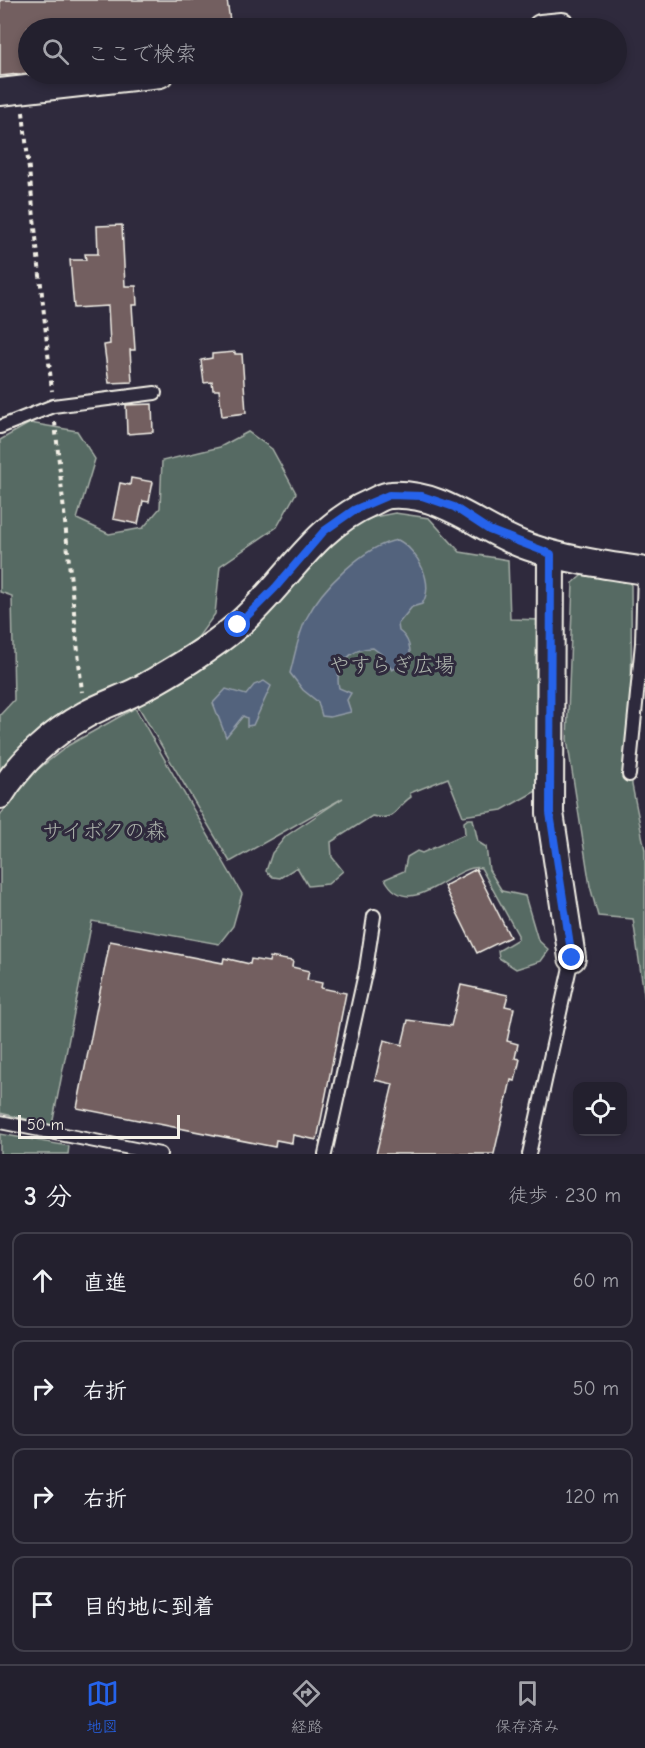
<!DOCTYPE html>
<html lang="ja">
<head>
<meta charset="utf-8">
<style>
	body { margin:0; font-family:"Comic Neue","Klee One",sans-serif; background:#2f2d3a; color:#f1f3f6 }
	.controls { position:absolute; right:18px; bottom:18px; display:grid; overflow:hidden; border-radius:12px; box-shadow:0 3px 9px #0003 }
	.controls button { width:54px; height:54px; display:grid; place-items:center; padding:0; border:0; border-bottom:2px solid #403e4a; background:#23202e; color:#f1f3f6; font:30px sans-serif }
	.scale { position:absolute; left:18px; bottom:15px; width:162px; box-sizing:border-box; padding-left:6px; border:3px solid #f4f1e8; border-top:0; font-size:16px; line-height:21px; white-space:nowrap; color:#f4f1e8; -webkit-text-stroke:4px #2f2a3d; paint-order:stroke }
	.stop { position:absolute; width:18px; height:18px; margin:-14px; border:4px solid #2563eb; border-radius:50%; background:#fff }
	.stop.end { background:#2563eb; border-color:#fff; box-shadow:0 2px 6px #0008 }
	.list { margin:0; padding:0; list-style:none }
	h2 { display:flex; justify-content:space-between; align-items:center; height:78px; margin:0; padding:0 24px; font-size:26px }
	h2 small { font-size:20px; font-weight:400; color:#a3a3aa }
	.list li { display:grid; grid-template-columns:39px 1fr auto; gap:18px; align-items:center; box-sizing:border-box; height:96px; margin:0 12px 12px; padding:0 12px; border:2px solid #403e4a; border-radius:12px }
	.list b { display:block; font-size:22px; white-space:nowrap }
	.list em { font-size:20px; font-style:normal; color:#a3a3aa }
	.icon { flex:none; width:33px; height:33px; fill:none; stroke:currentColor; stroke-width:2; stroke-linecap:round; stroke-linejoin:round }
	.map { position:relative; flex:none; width:645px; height:1154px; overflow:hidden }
	.search { position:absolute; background:#23202e; box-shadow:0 3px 9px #0003; left:18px; right:18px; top:18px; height:66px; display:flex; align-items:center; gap:15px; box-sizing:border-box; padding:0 21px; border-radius:33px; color:#a3a3aa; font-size:22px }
	.sheet { height:510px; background:#23202e }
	nav { display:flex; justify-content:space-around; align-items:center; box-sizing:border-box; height:84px; border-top:2px solid #403e4a; background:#23202e; font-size:16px; color:#a3a3aa }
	nav a { display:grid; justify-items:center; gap:3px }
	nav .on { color:#2563eb }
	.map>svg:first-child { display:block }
	.green { fill:#566a63; stroke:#a5aea6; stroke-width:1.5 }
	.water { fill:#52647d; stroke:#939ca8; stroke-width:1.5 }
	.building { fill:#735e60; stroke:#f4f1e8; stroke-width:1.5 }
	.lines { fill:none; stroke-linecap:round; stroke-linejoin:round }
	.lane-casing { stroke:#f4f1e8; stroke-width:16 }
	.street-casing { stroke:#f4f1e8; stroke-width:30 }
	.path { stroke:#f4f1e8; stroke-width:4; stroke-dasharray:4.5 4.5; stroke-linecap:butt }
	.lane { stroke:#2f2a3d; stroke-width:12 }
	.street { stroke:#2f2a3d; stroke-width:26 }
	.route { stroke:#2563eb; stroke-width:8 }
	.labels { text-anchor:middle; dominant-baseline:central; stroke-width:6; stroke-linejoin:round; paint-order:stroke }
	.park-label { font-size:21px; fill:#adb4ac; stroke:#2f2a3d }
</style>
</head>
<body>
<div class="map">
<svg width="645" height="1154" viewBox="0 0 645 1154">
	<rect width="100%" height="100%" fill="#2f2a3d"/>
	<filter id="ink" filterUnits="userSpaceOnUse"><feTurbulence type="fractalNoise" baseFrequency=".0167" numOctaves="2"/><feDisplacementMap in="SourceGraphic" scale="12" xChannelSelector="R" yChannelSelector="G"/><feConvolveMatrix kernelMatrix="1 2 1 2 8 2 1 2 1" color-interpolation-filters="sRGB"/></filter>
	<g filter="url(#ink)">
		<path class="green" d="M 30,423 L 77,431 L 95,459 L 77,519 L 109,534 L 143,528 L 160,508 L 162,461 L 220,447 L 248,432 L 272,449 L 296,493 L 277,527 L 220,566 L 215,614 L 196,640 L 148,671 L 70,711 L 0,783 L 0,715 L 14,700 L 12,596 L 0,592 L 0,440 Z
			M 395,513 L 429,518 L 460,552 L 508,560 L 510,619 L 543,620 L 538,790 L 502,810 L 463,816 L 448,778 L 410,793 L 411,797 C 394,808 397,822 372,816 L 331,842 L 332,857 L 343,871 L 328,884 L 308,886 L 297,867 L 280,878 L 273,877 L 266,871 L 272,853 L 286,836 L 343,798 L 230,862 L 138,706 L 248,635 L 329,542 L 364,519 Z
			M 588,570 L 625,576 L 631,585 L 632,785 L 645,850 L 645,1001 L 633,919 L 598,916 L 590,886 L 567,739 L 573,583 Z
			M 135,708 L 242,894 L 233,926 L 219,944 L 92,921 L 52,1125 L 0,1113 L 0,815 L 37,770 L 69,745 Z
			M 468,819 L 473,819 L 478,842 L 486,847 L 489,870 L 502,891 L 525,896 L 538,940 L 549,950 L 541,961 L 516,969 L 499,958 L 498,951 L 518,939 L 518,935 L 481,868 C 455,862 410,925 385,879 L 404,871 L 407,857 L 417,851 L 422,853 L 465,834 L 464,822 Z
			M 0,1134 L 69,1146 L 68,1154 L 0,1154 Z"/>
		<path class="water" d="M 398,540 C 418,550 435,584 422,604 L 412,607 L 398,624 L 399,631 C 409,638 412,650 409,662 L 392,670 L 381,654 L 373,648 C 351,648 334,665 339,688 L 351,693 L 347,700 L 351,712 L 330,717 L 322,716 L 318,702 L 303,690 L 290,673 C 295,655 298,635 306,619 C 321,589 364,545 398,540 Z
			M 264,681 L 271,686 L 253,725 L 247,726 L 247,718 L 243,716 L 226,737 L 213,703 L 226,689 L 246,695 L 254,685 Z"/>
		<path class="building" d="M 0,0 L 227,0 L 231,28 L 28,28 L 28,73 L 0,76 Z
			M 122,225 L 125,286 L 136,286 L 137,305 L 132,305 L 135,350 L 130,350 L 132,382 L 109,383 L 104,345 L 110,344 L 108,306 L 74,308 L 70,260 L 86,260 L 85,254 L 98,254 L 97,226 Z
			M 235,352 L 235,354 L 242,354 L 246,413 L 222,416 L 219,390 L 213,390 L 212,382 L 204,383 L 201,360 L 212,358 L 212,354 Z
			M 152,404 L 153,432 L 127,434 L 126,405 Z
			M 131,478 L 153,482 L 149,502 L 143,501 L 138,524 L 113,519 L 120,483 L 130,485 Z
			M 476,869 L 510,937 L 477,953 L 444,886 Z
			M 110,941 L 223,963 L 224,958 L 250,964 L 251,959 L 269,962 L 270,957 L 293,961 L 292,967 L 309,971 L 307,980 L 322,983 L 321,988 L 346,993 L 317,1140 L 293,1135 L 292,1143 L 276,1140 L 275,1147 L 77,1108 Z
			M 461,985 L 508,995 L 505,1006 L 514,1008 L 507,1041 L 518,1044 L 515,1058 L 520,1059 L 515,1081 L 511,1080 L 494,1154 L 376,1154 L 393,1084 L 375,1080 L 384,1040 L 402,1045 L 408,1020 L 451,1026 Z"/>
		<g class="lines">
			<g class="lane-casing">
				<path id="lane" d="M 0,427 L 53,406 L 155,393
					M 629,775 L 642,643 L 644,571
					M 0,1122 L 160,1154
					M 325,1154 L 366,969 L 374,916
					M 529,1154 L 572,958"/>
			</g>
			<g class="street-casing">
				<path id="street" d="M 541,28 L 562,26
					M 0,92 L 160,74
					M 551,554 L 550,813 L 572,958
					M 0,795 C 20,762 52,733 85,715 C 102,705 122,699 139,690 C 173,671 209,650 238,625 C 285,585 312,528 370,503 C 377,500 384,495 391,495 C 445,492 481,531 529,547 C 566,560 607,565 645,571"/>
			</g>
			<path class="path" d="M 23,112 L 52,391
				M 55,422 L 82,692"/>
			<use href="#lane" class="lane"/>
			<use href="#street" class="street"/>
		</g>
	</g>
	<g class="lines" filter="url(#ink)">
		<path class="route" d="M 238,625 L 275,588 L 324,531 L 354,510 L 389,495 L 422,496 L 454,507 L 489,530 L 551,554 L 550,813 L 572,958"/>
	</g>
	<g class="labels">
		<g class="park-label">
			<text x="392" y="665">やすらぎ広場</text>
			<text x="104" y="831">サイボクの森</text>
		</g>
	</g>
</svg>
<div class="controls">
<button><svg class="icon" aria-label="locate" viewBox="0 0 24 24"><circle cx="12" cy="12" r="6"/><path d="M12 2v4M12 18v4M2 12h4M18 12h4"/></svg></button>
</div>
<div class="scale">50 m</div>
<div class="stop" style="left:238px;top:625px"></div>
<div class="stop end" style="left:572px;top:958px"></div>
<div class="search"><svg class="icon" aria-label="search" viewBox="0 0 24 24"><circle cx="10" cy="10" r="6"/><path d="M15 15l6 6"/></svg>ここで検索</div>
</div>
<section class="sheet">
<h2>3 分<small>徒歩 · 230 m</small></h2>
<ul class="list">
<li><svg class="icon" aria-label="ahead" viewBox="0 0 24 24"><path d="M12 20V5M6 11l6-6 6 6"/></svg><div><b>直進</b></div><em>60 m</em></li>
<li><svg class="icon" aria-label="right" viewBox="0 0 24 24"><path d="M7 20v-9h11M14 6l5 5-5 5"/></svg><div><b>右折</b></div><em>50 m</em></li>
<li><svg class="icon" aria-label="right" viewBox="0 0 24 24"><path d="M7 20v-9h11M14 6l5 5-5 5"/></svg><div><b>右折</b></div><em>120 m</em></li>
<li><svg class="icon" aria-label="arrive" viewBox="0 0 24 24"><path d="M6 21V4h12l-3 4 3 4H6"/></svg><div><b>目的地に到着</b></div></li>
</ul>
</section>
<nav>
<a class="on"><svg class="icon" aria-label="map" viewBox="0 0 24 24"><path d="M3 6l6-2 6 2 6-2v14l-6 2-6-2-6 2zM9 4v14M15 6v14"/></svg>地図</a>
<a><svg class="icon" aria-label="directions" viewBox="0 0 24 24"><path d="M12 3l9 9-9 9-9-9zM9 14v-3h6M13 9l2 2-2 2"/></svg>経路</a>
<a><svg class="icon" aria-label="saved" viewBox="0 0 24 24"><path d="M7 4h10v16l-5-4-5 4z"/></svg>保存済み</a>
</nav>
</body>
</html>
